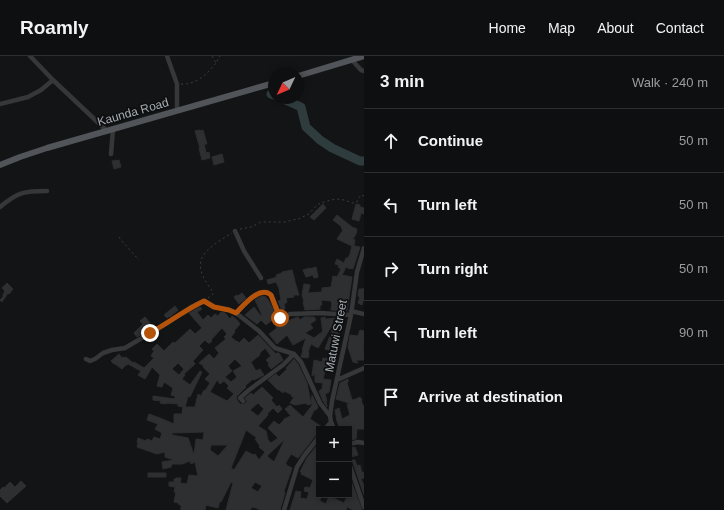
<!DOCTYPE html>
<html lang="en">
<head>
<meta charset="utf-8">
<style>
	body { margin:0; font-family:Helvetica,sans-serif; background:#1c1d1e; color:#f1f3f6 }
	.controls { position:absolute; right:12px; bottom:12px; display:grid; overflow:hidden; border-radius:0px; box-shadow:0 2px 6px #0003 }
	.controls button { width:36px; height:36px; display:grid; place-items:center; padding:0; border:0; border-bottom:1px solid #2e2f30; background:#0e0f10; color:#f1f3f6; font:20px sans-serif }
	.compass { position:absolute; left:268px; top:12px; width:36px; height:36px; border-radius:50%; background:#0e0f10; box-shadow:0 2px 6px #0003; rotate:226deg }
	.stop { position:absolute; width:12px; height:12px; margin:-9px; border:3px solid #b45309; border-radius:50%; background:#fff }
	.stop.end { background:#b45309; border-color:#fff; box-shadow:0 1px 4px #0008 }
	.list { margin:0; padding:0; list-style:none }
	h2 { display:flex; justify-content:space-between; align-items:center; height:52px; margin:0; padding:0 16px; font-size:17px }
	h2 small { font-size:13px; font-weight:400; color:#9b9c9f }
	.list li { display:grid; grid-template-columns:26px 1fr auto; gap:12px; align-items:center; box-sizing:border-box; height:64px; padding:0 16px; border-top:1px solid #2e2f30 }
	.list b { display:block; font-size:15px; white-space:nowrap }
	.list em { font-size:13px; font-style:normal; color:#9b9c9f }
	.icon { flex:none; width:22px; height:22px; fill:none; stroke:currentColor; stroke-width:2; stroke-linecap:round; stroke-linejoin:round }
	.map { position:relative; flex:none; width:364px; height:454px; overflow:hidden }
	header { display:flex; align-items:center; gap:24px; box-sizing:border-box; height:56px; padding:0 20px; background:#0e0f10; border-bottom:1px solid #2e2f30 }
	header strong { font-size:19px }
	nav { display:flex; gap:22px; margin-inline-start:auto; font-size:14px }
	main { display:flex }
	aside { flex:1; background:#0e0f10 }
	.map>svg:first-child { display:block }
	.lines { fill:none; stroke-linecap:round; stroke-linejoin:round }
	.river { stroke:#2f3c3e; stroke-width:9 }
	.building { fill:#2e2f31; stroke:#2d2e31; fill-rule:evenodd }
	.path { stroke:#3b3e40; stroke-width:1; stroke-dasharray:2 3; stroke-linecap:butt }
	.minor { stroke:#353739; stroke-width:4.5 }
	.major { stroke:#515458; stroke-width:6 }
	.route { stroke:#b45309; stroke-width:5 }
	.labels { text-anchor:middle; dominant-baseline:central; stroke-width:3.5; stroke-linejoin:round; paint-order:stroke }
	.street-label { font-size:12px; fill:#a6aeb4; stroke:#0e0f10 }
</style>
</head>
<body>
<header>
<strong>Roamly</strong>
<nav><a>Home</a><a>Map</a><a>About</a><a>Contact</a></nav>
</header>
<main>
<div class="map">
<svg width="364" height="454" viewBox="0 0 364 454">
	<rect width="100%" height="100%" fill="#131415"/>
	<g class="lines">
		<path class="river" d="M 271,38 L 274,39
			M 281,42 L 301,51 L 306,71 L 320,84 L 332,92 L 360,105 L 364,105"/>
	</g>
	<path class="building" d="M 200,74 L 200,75 L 203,74 L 207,88 L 204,88 L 206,97 L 209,96 L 210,102 L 202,104 L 199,92 L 200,92 L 195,75 Z
		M 222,98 L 224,106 L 214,109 L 212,101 Z
		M 116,104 L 116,105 L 119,104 L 121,111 L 114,113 L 112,105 Z
		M 323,148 L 326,152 L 314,164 L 310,161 Z
		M 356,148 L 360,149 L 360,151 L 364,152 L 364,158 L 361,157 L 359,165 L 352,163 Z
		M 337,159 L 352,171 L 357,173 L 356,178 L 353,183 L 355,184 L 354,190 L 360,191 L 353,213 L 350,212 L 350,213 L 346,211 L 342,219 L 352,221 L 347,255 L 331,254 L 332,247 L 331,246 L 331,245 L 321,244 L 322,249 L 320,249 L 320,253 L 305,254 L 303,246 L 304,245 L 302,239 L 304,228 L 310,229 L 308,237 L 322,236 L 322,232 L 331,231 L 333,220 L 337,221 L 341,213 L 338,211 L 339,209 L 335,208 L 337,203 L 344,207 L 346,202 L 348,202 L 350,198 L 352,190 L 337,183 L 343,174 L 341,172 L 342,171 L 333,164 Z
		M 316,211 L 318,221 L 314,222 L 313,219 L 306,221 L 303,214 L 310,212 L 310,213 Z
		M 292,214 L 295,225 L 294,225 L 295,226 L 299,239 L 293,239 L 294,241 L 286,242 L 287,246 L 286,246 L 286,247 L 284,248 L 285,253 L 283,253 L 284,256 L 283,257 L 278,245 L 281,244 L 279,232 L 276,226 L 268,228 L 267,224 L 277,221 L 276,219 L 282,217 L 282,216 Z
		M 7,227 L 13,233 L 9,238 L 8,237 L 2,246 L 0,244 L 3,241 L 3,239 L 5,235 L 2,232 Z
		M 364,232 L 364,242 L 362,249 L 358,247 L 360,241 L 358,240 L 359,233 L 363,233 Z
		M 242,237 L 246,242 L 239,248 L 234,241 L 237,239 L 238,240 Z
		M 262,240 L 266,241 L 270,247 L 279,265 L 282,266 L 287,263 L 288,265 L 295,262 L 298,261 L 300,264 L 304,261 L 314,261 L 316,264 L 310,268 L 313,272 L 305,277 L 314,282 L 322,276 L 323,278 L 321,262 L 325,261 L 325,263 L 341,262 L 341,273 L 339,273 L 339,283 L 335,296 L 325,293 L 333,272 L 331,271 L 318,292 L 311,288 L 308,296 L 309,297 L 308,302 L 301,301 L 303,294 L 302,294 L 306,282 L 293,289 L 287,279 L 277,288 L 269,278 L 277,272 L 272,264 L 266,269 L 261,264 L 257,268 L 245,259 L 254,251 L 261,260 L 262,259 L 255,244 Z
		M 175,250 L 178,254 L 171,260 L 170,261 L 169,260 L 167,262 L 164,259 Z
		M 200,251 L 202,253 L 197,256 L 203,264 L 208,259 L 211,262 L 215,258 L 218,260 L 221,256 L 225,257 L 230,263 L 232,260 L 237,264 L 240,268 L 234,275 L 235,276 L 231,281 L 237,286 L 237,285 L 239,287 L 244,282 L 249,287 L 258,279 L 276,298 L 277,297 L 279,297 L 283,304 L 271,313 L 268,309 L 269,307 L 266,304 L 271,300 L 265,292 L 259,298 L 260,299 L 251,306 L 256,315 L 260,313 L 264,319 L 254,324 L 253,323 L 245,330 L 246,331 L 236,341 L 237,344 L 240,348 L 244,348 L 247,346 L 245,342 L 251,337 L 253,339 L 262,331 L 273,342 L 271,344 L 277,351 L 279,349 L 282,353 L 278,357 L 273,352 L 267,358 L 268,359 L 258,370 L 266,375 L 268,384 L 271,387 L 278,382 L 268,372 L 274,365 L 279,369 L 284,364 L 284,363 L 291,360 L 285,353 L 290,349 L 303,361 L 313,348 L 311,348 L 312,339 L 318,351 L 316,354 L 314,354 L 310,363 L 322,371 L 321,373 L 319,373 L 319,377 L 316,379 L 298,402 L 291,398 L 285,408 L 287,408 L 286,409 L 292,412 L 284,435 L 285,437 L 280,454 L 260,454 L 254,451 L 254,452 L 252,451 L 250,454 L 226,454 L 233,427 L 231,426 L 221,446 L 220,445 L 218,452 L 206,449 L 205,454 L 181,454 L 181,449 L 178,448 L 179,447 L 174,446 L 176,436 L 174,436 L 175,431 L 169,430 L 169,426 L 174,426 L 174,423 L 176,423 L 176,422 L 181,422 L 180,427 L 187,428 L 189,419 L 198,420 L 195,406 L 191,408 L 190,405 L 182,408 L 172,408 L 171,411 L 163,413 L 162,406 L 174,404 L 165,401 L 165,396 L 157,398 L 137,391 L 138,387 L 137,386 L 138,382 L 146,385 L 147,383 L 152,385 L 154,381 L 160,383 L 162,377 L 155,373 L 158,368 L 147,364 L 149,358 L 160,362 L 174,368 L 174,358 L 182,358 L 183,351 L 178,350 L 178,348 L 166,347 L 166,348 L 160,347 L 161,345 L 153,344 L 153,340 L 175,343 L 175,340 L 171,339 L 173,332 L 164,326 L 162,331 L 157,330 L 160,319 L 152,311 L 145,323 L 138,319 L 141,315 L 128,308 L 127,309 L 126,309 L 122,313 L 115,308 L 114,308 L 111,305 L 119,298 L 122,302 L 123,301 L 125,302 L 126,301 L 133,307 L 134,306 L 144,312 L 154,302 L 151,300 L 154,295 L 152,293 L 157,288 L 164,295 L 173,286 L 175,287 L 190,273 L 195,278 L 202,272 L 189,257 ZM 222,272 L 227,278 L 224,281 L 226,283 L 215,292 L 219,297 L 214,303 L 209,298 L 199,307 L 204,310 L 203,311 L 210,318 L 205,323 L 210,327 L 205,335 L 204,334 L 201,340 L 198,338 L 195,351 L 185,351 L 188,340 L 190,341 L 202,316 L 200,315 L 190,329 L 182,323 L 185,319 L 184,318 L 195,308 L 193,305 L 203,294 L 199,290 L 205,284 L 208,287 L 210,287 L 212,285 L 211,284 ZM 235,303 L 242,310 L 233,315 L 237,321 L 231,326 L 225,321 L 232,315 L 228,310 ZM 178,307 L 184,313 L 179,319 L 172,313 ZM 217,324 L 220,328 L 224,325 L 229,330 L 227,332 L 234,338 L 227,345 L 210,336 ZM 258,347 L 264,353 L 258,360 L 250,354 ZM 246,374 L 257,382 L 255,383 L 260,390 L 259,391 L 265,396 L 259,404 L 255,398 L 253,399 L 246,395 L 234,414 L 231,412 ZM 204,376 L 203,384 L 196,383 L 194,399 L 188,382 L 172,379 L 172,377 ZM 285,383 L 274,406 L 267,400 ZM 211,389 L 228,389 L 218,400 L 210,394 ZM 255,426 L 262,430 L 258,436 L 251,432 Z
		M 145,261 L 150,267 L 141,276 L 142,278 L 137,281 L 134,277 L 143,268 L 140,265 Z
		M 360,274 L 364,275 L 364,288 L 363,295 L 364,295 L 364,304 L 356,304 L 358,307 L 353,306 L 348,291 L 350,279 L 358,280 Z
		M 323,302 L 331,303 L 331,308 L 332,308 L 331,315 L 325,314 L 323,323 L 331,324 L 329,336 L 325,338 L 327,345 L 326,345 L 327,351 L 323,345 L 319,335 L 322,333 L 323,327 L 315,326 L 315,318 L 312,320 L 314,304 L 322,306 Z
		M 294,303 L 298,308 L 307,327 L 311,348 L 307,349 L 307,347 L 295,349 L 290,347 L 294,341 L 291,340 L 292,339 L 284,335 L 283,337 L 278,333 L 278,334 L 268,324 L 276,318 L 279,321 L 287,313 L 286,312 Z
		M 348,323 L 348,326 L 347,327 L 352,344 L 356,343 L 360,341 L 362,344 L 361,345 L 364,351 L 364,373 L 357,373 L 356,383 L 349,384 L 349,373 L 340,373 L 337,365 L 335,354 L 339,352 L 342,363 L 350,359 L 347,348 L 352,348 L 336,343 L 340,327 Z
		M 319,387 L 319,439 L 321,439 L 320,445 L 326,448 L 329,440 L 344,447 L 348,439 L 349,439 L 349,436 L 350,434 L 349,432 L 349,419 L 362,454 L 353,454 L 347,451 L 346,454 L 290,454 L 296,435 L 301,436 L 300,442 L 307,443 L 309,436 L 304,435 L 305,431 L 310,432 L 313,424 L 301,418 L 302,416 L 300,416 L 307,402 Z
		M 355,391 L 358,399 L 351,401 L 349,395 L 349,392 Z
		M 352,404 L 355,404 L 357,410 L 360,409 L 362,417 L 364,416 L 364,422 L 361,423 L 364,430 L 364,439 Z
		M 148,417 L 166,417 L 166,421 L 148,421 Z
		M 21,425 L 26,430 L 7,447 L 0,440 L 0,434 L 3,431 L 4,432 L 10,426 L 15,431 Z"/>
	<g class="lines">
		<path class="path" d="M 212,0 L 216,7 L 220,0
			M 181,28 C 196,29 207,18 216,7
			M 240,173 L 251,171 L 261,166 L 284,166 L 298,163 L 309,158 L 317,149 L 321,147 L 331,144 L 337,143 L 344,144 L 353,147 L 357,146 L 358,143 L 361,139 L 364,140
			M 119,181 L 121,184 L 139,204
			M 208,242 L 213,238 L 213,236 C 188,204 203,195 232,177"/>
		<path class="minor" d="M 30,0 L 53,24 L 107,75
			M 167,0 L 177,28 L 177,55
			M 352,4 L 361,14 L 364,15
			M 0,48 L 28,41 L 41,34 L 53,24
			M 111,98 L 113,73
			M 0,151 C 18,136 24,135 47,135
			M 235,175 L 244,195 L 261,222
			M 351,255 L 364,258
			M 236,257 C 243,249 260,229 271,239 L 281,262 L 290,258 L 320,257 L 351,259
			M 86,303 L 90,305 L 95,303 L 103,297 L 112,294 L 125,292 L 169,266 L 191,251 L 204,245 L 214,251 L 229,254 L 236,257 L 259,275 L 275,292 L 294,298 L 301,306 L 320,347 L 330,360
			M 337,324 L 364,312
			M 243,345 L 240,342 L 249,334 L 283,309 L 294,298
			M 325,373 L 331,366
			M 334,373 L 331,366 L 330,360 L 332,345 L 351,259 L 357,216 L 364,192
			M 349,388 L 358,386 L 364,387
			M 349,407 L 364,451
			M 284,454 L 297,411 L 304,400 L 319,381"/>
		<path class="major" d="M 298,20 L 364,0
			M 0,109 L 20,101 L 47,92 L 274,27"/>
	</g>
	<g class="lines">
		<path class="route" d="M 150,277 C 168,267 185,254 204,245 L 214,251 L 229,254 L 236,257 C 244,249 260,229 271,239 L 280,262"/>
	</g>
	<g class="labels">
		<g class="street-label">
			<text transform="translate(133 56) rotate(-16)">Kaunda Road</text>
			<text transform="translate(336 280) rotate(-79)">Matuwi Street</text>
		</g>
	</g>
</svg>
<div class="controls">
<button>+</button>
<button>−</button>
</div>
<svg class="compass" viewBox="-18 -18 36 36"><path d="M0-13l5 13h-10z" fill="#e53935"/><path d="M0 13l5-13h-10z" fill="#9b9c9f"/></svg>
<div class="stop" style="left:280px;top:262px"></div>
<div class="stop end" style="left:150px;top:277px"></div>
</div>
<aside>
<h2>3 min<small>Walk · 240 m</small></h2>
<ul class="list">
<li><svg class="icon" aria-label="ahead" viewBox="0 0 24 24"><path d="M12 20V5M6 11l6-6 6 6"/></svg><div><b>Continue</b></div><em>50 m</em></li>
<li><svg class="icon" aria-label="left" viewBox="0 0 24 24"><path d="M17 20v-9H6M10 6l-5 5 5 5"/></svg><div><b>Turn left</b></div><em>50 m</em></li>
<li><svg class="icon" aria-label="right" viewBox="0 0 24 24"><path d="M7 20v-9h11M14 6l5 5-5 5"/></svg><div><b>Turn right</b></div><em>50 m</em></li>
<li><svg class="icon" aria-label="left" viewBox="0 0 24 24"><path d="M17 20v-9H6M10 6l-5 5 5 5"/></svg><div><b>Turn left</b></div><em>90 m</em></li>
<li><svg class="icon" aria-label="arrive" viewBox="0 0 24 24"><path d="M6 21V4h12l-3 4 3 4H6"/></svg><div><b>Arrive at destination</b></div></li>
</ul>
</aside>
</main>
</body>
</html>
